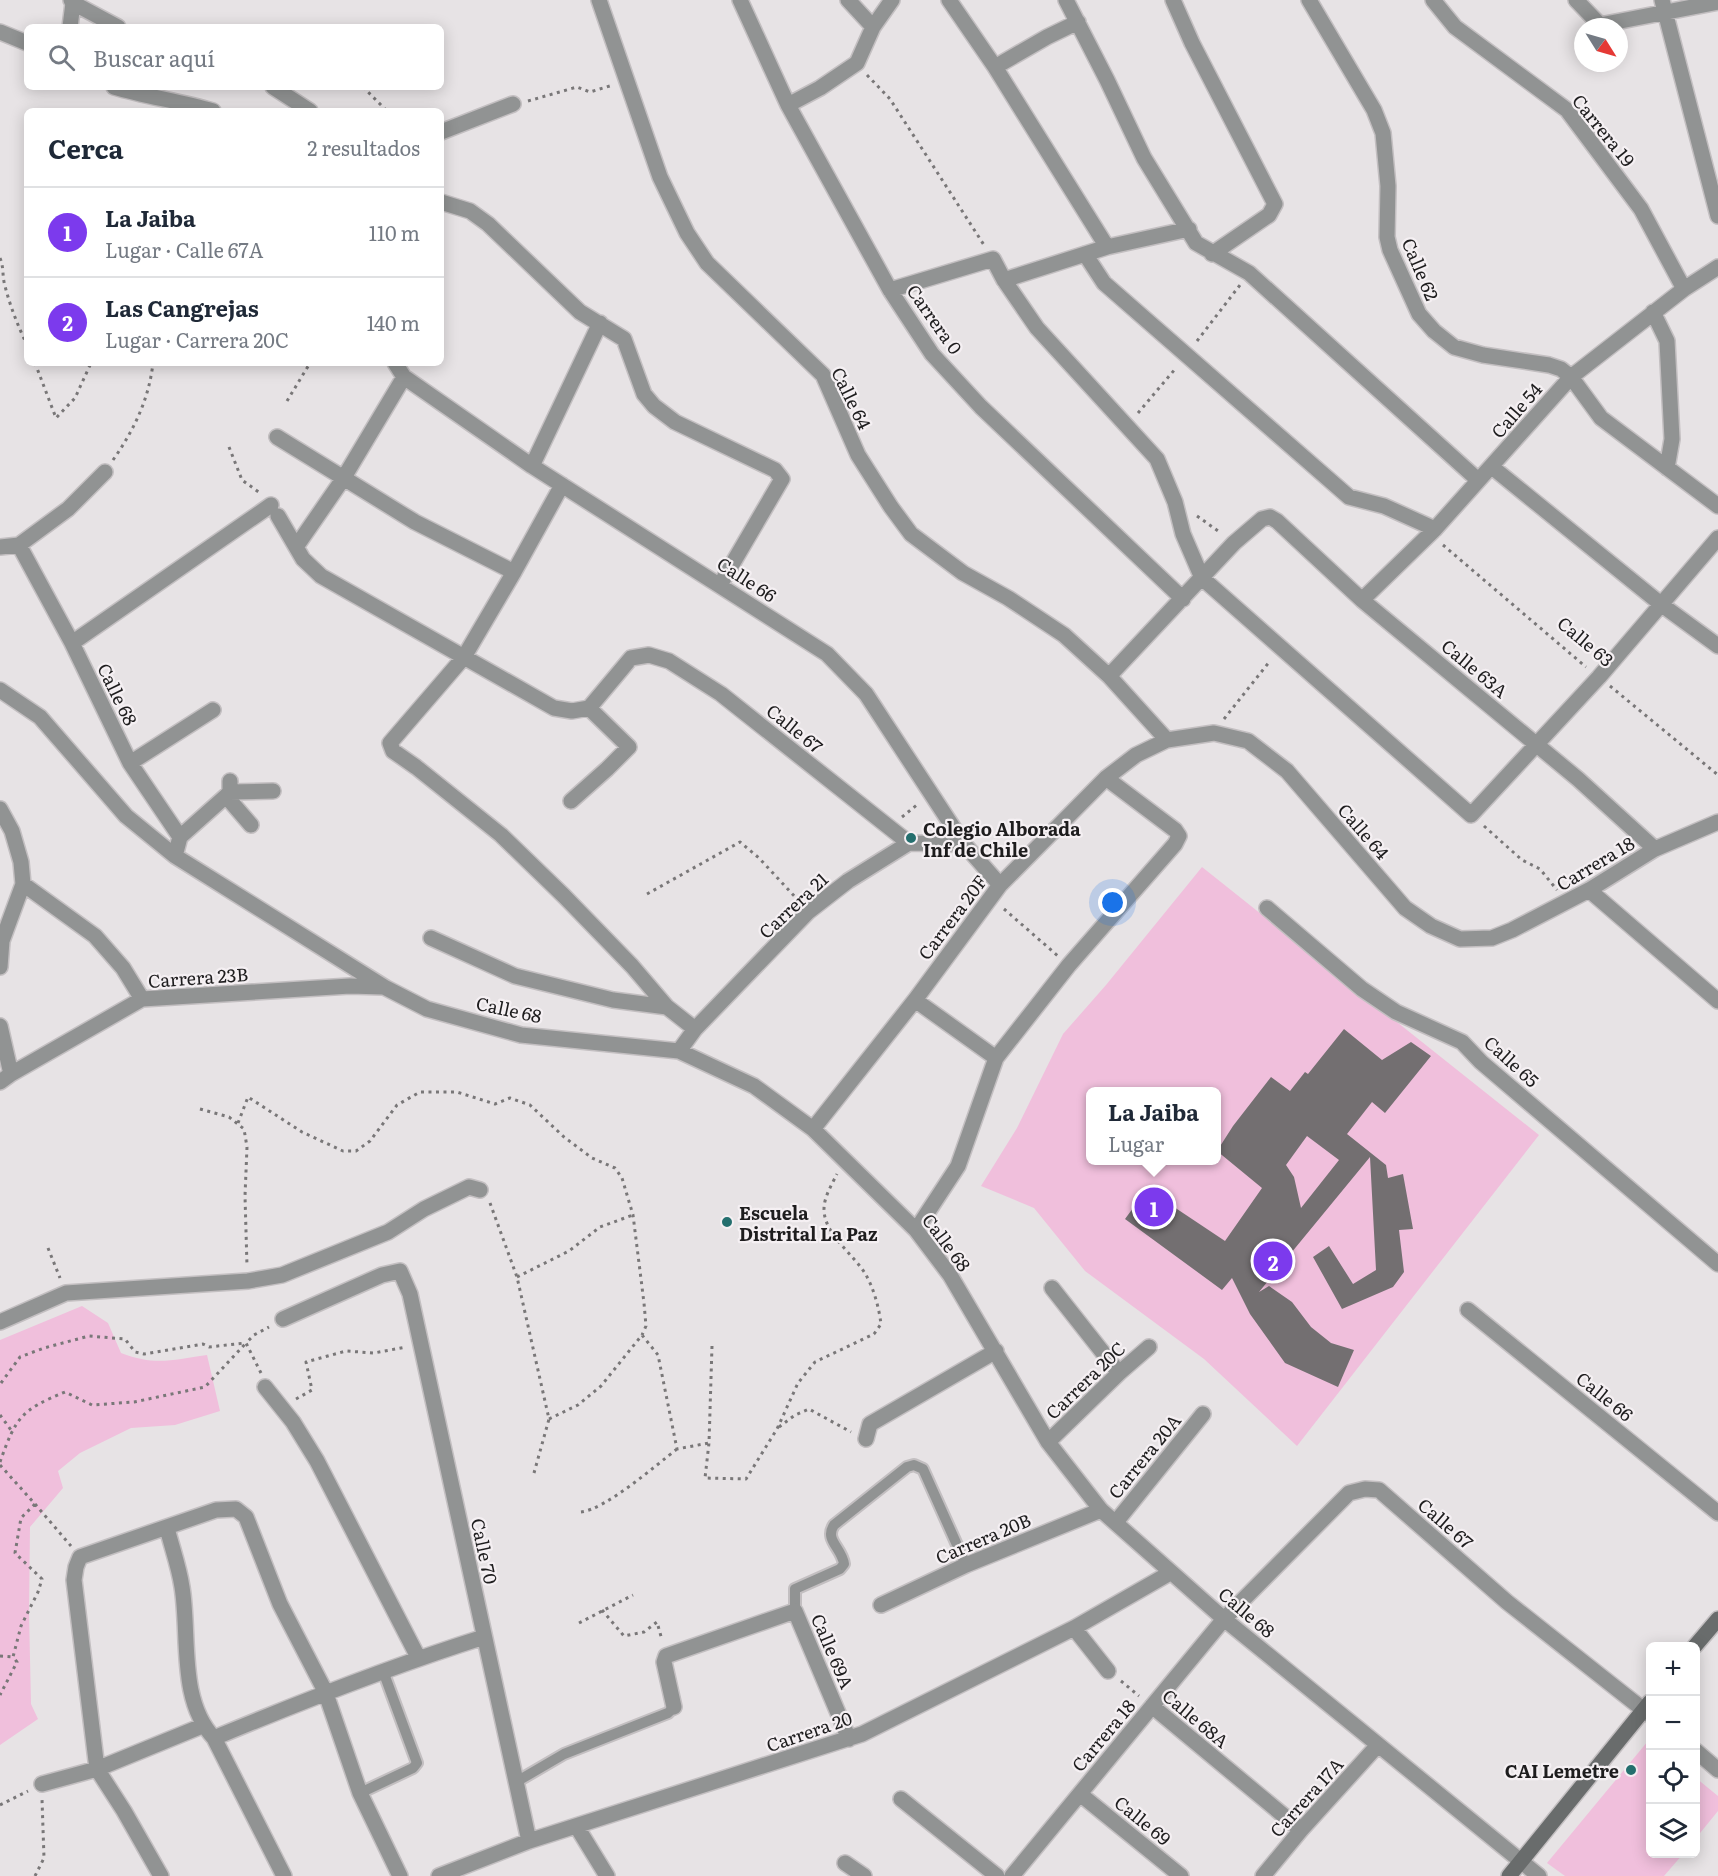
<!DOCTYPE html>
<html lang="es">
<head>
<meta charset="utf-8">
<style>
	body { margin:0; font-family:Literata,serif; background:#f2f2f3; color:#1f2937 }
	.controls { position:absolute; right:18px; bottom:18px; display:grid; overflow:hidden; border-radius:9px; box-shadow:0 3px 15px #0003 }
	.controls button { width:54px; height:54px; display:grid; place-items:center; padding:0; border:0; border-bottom:2px solid #e0e1e3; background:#fff; color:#1f2937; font:30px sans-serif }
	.compass { position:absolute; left:1574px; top:18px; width:54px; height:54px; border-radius:50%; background:#fff; box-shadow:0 3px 15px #0003; rotate:127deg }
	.you { position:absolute; left:1113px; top:903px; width:21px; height:21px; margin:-15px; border:4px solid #fff; border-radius:50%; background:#1a73e8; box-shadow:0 0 0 9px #1a73e833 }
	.badge { display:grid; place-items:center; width:39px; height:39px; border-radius:50%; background:#7c3aed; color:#fff; font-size:20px; font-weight:700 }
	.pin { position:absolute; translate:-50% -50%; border:3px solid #fff; box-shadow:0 2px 6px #0006 }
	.popup { position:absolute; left:1086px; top:1087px; width:135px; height:78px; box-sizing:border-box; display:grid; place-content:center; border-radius:9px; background:#fff; filter:drop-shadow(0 2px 4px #0005); font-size:20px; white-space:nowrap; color:#747a83 }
	.popup b { font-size:22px; color:#1f2937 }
	.popup::after { content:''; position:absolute; left:50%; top:100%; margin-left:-12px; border:12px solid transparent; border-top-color:#fff }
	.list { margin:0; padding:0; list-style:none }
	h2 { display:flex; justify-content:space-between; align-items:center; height:78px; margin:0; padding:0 24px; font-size:26px }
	h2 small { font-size:20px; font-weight:400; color:#747a83 }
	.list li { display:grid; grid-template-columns:39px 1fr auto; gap:18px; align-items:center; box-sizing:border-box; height:90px; padding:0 24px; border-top:2px solid #e0e1e3 }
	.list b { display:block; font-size:22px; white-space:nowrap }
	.list p { margin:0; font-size:20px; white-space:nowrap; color:#747a83 }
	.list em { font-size:20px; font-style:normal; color:#747a83 }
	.icon { flex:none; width:33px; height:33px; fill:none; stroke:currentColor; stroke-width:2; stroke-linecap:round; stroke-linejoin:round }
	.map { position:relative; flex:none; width:1718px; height:1876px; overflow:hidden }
	.search { position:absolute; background:#fff; box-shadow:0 3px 15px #0003; left:24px; top:24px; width:420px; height:66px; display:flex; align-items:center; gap:15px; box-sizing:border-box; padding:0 21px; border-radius:9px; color:#747a83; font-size:22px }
	.panel { position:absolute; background:#fff; box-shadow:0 3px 15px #0003; left:24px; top:108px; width:420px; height:258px; border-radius:9px }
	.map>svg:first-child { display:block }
	.green { fill:#f0bfdc; fill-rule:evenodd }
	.building { fill:#736f71; fill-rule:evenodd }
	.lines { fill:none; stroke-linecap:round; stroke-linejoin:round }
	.lane-casing { stroke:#c3bfc1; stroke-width:14 }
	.street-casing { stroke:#c3bfc1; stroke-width:18 }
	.secondary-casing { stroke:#c3bfc1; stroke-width:18 }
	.path { stroke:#797778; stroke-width:3; stroke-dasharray:3 4.5; stroke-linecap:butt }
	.lane { stroke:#919393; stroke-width:10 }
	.street { stroke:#919393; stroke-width:15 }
	.secondary { stroke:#696c6c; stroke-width:15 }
	.poi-dot { fill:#246f6e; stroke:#f5f0f3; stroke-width:2 }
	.labels { text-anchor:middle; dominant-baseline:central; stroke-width:4.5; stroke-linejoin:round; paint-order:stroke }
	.street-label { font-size:18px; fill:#1e1d1e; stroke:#f5f0f3 }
	.poi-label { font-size:18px; font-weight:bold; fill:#1e1d1e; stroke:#f5f0f3; text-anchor:start }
</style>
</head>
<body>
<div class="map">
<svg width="1718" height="1876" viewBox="0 0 1718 1876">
	<rect width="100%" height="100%" fill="#e7e3e5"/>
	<path class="green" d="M 1202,867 L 1539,1135 L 1297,1446 L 1204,1359 L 1085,1271 L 1034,1208 L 981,1186 L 1017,1128 L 1063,1034 L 1106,985 ZM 1091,1092 L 1217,1092 L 1217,1160 L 1091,1160 Z
		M 82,1306 L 108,1323 L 121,1353 C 155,1366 172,1360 207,1355 L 220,1411 L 175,1425 L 131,1428 L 80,1453 L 58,1471 L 63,1488 L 30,1527 L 29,1613 L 31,1704 L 38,1719 L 0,1745 L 0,1340 Z
		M 1648,1741 L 1650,1743 L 1650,1854 L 1683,1854 L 1664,1876 L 1565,1876 L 1547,1863 Z
		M 1696,1778 L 1718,1796 L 1718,1811 L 1696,1838 Z"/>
	<path class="building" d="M 1344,1029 L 1382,1060 L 1411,1042 L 1431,1056 L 1385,1113 L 1372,1102 L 1347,1134 L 1386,1165 L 1388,1178 L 1403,1174 L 1413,1229 L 1399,1230 L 1404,1272 L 1393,1287 L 1342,1309 L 1313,1257 L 1329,1246 L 1353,1284 L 1376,1270 L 1370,1157 L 1259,1292 L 1269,1286 L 1292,1302 L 1311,1327 L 1331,1343 L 1354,1350 L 1338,1387 L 1285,1363 L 1250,1314 L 1232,1278 L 1222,1290 L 1125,1219 L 1147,1189 L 1225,1241 L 1262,1188 L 1217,1151 L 1233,1126 L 1271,1077 L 1290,1091 L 1305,1072 L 1308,1074 ZM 1307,1136 L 1339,1160 L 1301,1208 L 1294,1177 L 1286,1165 Z"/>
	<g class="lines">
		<g class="lane-casing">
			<path id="lane" d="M 795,1611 L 795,1589 L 840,1569 L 844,1564 C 842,1548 824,1540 834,1525 L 907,1467 L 914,1465 L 923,1469 L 966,1565
				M 516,1782 L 564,1754 L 668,1713 L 674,1707
				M 360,1793 L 413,1768 L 417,1763 L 383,1671"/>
		</g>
		<g class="street-casing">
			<path id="street" d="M 71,0 L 73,3 L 118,27
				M 599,0 L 660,177 L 687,233 L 707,263 L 823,375 L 858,455 L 891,507 L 911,534 L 963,573 L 1008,598 L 1064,635 L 1109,676 L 1167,740
				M 740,0 L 788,105 L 890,290 L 932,354 L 981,407 L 1183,599
				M 848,0 L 873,27
				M 949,0 L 995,67 L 1107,247
				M 1066,0 L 1107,80 L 1144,158 L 1196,243 L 1249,273 L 1478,480
				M 1173,0 L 1192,43 L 1275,204 L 1269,215 L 1212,254
				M 1309,0 L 1374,110 L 1383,133 L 1388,186 L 1387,237 L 1390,250 L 1419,314 L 1434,331 L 1454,347 L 1483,355 L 1549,365 L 1561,369 L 1571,377 L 1601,418 L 1718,506
				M 1433,0 L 1455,27 L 1567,110 L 1641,209 L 1684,289
				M 1576,0 L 1600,25 L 1718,2
				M 1662,0 L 1718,216
				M 70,27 L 73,3
				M 0,32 L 27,43
				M 995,67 L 1047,37 L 1078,22
				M 114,87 C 147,97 180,101 213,111
				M 273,87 L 310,111
				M 788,105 L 820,88 L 857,63 L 873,27 L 892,0
				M 441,132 L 513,104
				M 441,202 L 470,211 L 488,224 L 580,312 L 624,339 L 644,394 L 654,406 L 675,422 L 775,470 L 782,479 L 720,585
				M 1085,254 L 1104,283 L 1349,497 L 1384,506 L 1435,529
				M 1004,280 L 1107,247 L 1189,229
				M 890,290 L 993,259 L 1004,280 L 1037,328 L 1157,459 L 1175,502 L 1183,534 L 1202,578 L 1471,815 L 1599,677 L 1718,538
				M 1653,312 L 1667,341 L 1672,439 L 1667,468
				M 395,363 L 404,377 L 532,466 L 827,654 L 866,694 L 964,844 L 1000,885
				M 277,437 L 415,522 L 514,572
				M 532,466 L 600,323
				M 1492,467 L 1662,605 L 1718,646
				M 562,485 L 514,572 L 464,657 L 390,743 L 393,751 L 416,767 L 501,835 L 564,896 L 632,966 L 667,1007 L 695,1029
				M 278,516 L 303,559 L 321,576 L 554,708 L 572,711 L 589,708 L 629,747 L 607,769 L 571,801
				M 19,545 L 72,643 L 130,763 L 180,837 L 175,856
				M 0,547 L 19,545 L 68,509 L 105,472
				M 296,547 L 343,479 L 404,377
				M 1362,600 L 1435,529 L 1571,377 L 1684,289 L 1718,267
				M 72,643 L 271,505
				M 1109,676 L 1234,543 L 1262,519 L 1270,517 L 1277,521 L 1362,600 L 1578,779 L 1655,849
				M 0,690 L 40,717 L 126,816 L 175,856 L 386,988 L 427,1009 L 521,1035 L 679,1051 L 754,1086 L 813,1129 L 916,1230 L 950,1275 L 1048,1442 L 1101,1510 L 1224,1619 L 1539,1876
				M 589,708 L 631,658 L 649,655 L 669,661 L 721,694 L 909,843
				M 130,763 L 213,710
				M 230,792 L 273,791
				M 226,796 L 251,825
				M 0,809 L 12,831 L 21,862 L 23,884 L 2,941 L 0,967
				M 180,837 L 226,796 L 230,792 L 230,781
				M 23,884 L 95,936 L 123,968 L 142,999
				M 1589,890 L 1718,1001
				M 1267,908 L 1362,989 L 1396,1012 L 1462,1042 L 1481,1062 L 1718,1264
				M 431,938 L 515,976 L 613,1000 L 667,1007
				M 915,1000 L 996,1058
				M 0,1026 L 11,1074
				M 679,1051 L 695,1029 L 808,912 L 848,881 L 909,843 L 964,844
				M 0,1082 L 11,1074 L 142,999 L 350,986 L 383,987
				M 813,1129 L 915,1000 L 1000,885 L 1106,778 L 1136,755 L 1167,740 L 1214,733 L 1248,741 L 1287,771 L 1405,908 L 1431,926 L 1460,939 L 1492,938 L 1512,930 L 1589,890 L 1655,849 L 1718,822
				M 916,1230 L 958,1166 L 996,1058 L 1069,965 L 1175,844 L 1179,836 L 1175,830 L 1106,778
				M 1052,1288 L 1119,1373
				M 1468,1310 L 1718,1513
				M 283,1319 L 382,1275 L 400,1271 L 410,1294 L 529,1841
				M 0,1322 L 66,1293 L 248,1281 L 282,1275 L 388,1232 L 424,1209 L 469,1187 L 480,1190
				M 265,1387 L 293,1422 L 317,1461 L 418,1657
				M 866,1439 L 870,1424 L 996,1351
				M 1048,1442 L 1119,1373 L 1149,1347
				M 1116,1522 L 1203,1414
				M 167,1528 C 172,1548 179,1567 182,1587 C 190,1635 178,1700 214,1738 L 284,1876
				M 881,1605 L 966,1565 L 1101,1510
				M 1074,1628 L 1108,1671
				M 1152,1706 L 1301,1830
				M 674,1707 L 664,1662 L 666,1656 L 795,1611 L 849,1739
				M 214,1738 C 303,1701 392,1666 484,1637
				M 1696,1751 L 1718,1770
				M 42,1784 L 97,1769 L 202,1726
				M 1080,1794 L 1181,1876
				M 901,1799 L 997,1876
				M 577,1827 L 607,1876
				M 845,1863 L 864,1876
				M 161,1876 L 124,1811 L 97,1769 L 74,1580 L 76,1567 L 80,1557 L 216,1510 L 236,1509 L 246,1517 L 280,1604 L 325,1691 L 360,1793 L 400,1876
				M 439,1876 L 529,1841 L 862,1734 L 1074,1628 L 1170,1573
				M 1012,1876 L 1224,1619 L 1349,1493 L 1365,1489 L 1379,1490 L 1507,1602 L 1650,1715
				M 1263,1876 L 1301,1830 L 1378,1745"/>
		</g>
		<g class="secondary-casing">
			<path id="secondary" d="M 1695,1646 L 1718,1619
				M 1509,1876 L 1650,1702"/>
		</g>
		<path class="path" d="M 867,75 L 890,99 L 984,245
			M 363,87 L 387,111
			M 528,101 L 577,87 L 590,92 L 613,85
			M 0,258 C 4,267 2,276 5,286 C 10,306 18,326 27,345
			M 1197,341 L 1240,285
			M 35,363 L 56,418 L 75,398 L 91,363
			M 287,401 L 310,363
			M 1138,413 L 1176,368
			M 229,447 L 242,480 L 260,493
			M 113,460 C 134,430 149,399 153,363
			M 1197,516 L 1221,533
			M 1443,545 L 1586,667
			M 1610,686 L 1718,775
			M 1224,719 L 1270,661
			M 902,817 L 918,804
			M 1484,826 L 1522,860 L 1540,869 L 1557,890
			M 647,894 L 740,842 L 759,858 L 797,899
			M 1004,909 L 1058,956
			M 200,1109 L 229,1117 L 244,1129 L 247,1147 L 245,1196 L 247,1266
			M 238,1123 L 248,1097 L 302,1132 L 343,1151 L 356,1151 L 370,1141 L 397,1105 L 420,1092 L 457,1092 L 495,1104 L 510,1098 L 530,1105 L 564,1137 L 592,1158 L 615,1168 L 622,1178 L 633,1215 L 644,1303 L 646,1326 L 642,1335
			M 490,1203 L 517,1277 L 549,1419 L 534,1473
			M 48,1248 L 60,1278
			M 517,1277 L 569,1251 L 600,1227 L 633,1215
			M 712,1346 L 709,1443 L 705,1478 L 746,1479 L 777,1429 L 798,1383 L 815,1362 L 874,1334 L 881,1324 C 879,1308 874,1289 866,1275 C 854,1254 824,1235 824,1209 C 824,1197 832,1184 837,1174
			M 261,1373 L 246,1343 L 254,1335 L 269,1327
			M 1,1383 L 20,1357 L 44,1348 L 89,1336 L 125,1339 L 135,1352 L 144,1354 L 203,1344 L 209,1347 L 245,1343
			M 296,1399 L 312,1390 L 306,1362 L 346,1351 L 374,1353 L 406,1347
			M 0,1415 L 11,1430
			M 549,1419 L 578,1405 L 601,1386 L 642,1335 L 658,1355 L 677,1449 L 709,1443
			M 779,1427 L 795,1415 L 809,1409 L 851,1432
			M 0,1462 C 16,1417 21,1410 65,1392 L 92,1405 L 134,1402 L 205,1387 L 246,1343
			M 0,1465 L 35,1504 L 21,1518 L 15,1553 L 42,1579 L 38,1592 L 21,1626 L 13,1657 L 17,1662 L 0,1695
			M 35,1504 L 71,1546
			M 581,1512 C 606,1509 655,1466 677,1449
			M 602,1610 L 624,1636 L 644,1632 L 657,1622 L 662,1640
			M 579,1623 L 633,1595
			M 0,1656 L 13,1657
			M 1121,1681 L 1139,1696
			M 0,1805 L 28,1791
			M 35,1876 L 44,1858 L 42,1799"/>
		<use href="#lane" class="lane"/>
		<use href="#street" class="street"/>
		<use href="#secondary" class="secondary"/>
	</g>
	<g class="poi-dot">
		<circle cx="911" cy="838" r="6"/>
		<circle cx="727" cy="1222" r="6"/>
		<circle cx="1631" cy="1770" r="6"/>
	</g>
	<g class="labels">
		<g class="street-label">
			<text transform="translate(1604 130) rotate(51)">Carrera 19</text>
			<text transform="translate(1421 269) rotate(67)">Calle 62</text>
			<text transform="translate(935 319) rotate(55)">Carrera 0</text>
			<text transform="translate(852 398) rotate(64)">Calle 64</text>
			<text transform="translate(1516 410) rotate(-49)">Calle 54</text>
			<text transform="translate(747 579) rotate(33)">Calle 66</text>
			<text transform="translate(1586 641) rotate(40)">Calle 63</text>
			<text transform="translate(1475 668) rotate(40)">Calle 63A</text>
			<text transform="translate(118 694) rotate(64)">Calle 68</text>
			<text transform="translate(795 728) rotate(39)">Calle 67</text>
			<text transform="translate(1364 831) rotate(49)">Calle 64</text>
			<text transform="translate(1595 863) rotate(-31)">Carrera 18</text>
			<text transform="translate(793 905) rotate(-43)">Carrera 21</text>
			<text transform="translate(952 917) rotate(-53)">Carrera 20F</text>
			<text transform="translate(198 977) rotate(-4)">Carrera 23B</text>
			<text transform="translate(509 1009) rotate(12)">Calle 68</text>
			<text transform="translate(1512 1061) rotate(42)">Calle 65</text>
			<text transform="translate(947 1242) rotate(53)">Calle 68</text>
			<text transform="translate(1085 1380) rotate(-44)">Carrera 20C</text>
			<text transform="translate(1605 1396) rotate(39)">Calle 66</text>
			<text transform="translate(1144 1456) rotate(-51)">Carrera 20A</text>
			<text transform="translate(1446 1523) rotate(41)">Calle 67</text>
			<text transform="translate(983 1538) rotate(-23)">Carrera 20B</text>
			<text transform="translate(485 1551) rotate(78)">Calle 70</text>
			<text transform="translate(1247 1612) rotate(40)">Calle 68</text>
			<text transform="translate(833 1651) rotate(67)">Calle 69A</text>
			<text transform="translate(1196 1718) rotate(40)">Calle 68A</text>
			<text transform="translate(809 1731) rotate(-19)">Carrera 20</text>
			<text transform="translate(1103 1735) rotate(-50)">Carrera 18</text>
			<text transform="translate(1306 1797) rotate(-48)">Carrera 17A</text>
			<text transform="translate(1143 1820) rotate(39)">Calle 69</text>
		</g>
		<g class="poi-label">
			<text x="923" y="828">Colegio Alborada<tspan x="923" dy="21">Inf de Chile</tspan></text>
			<text x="739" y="1212">Escuela<tspan x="739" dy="21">Distrital La Paz</tspan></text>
			<text x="1619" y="1770" text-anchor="end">CAI Lemetre</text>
		</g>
	</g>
</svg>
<div class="controls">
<button>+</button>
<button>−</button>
<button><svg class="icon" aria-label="locate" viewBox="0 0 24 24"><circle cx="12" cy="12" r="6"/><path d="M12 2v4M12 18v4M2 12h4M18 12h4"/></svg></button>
<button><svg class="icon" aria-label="layers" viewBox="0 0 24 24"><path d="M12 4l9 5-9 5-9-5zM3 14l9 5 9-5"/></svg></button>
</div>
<svg class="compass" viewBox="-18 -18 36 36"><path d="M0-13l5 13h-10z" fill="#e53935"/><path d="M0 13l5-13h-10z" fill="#747a83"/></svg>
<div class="you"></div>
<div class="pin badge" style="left:1154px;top:1207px">1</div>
<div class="popup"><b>La Jaiba</b>Lugar</div>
<div class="pin badge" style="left:1273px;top:1261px">2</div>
<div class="search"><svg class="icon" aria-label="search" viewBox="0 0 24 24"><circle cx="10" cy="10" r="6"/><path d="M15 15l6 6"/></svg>Buscar aquí</div>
<section class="panel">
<h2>Cerca<small>2 resultados</small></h2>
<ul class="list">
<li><span class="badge">1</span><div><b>La Jaiba</b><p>Lugar · Calle 67A</p></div><em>110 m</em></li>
<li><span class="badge">2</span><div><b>Las Cangrejas</b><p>Lugar · Carrera 20C</p></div><em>140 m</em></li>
</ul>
</section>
</div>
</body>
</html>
